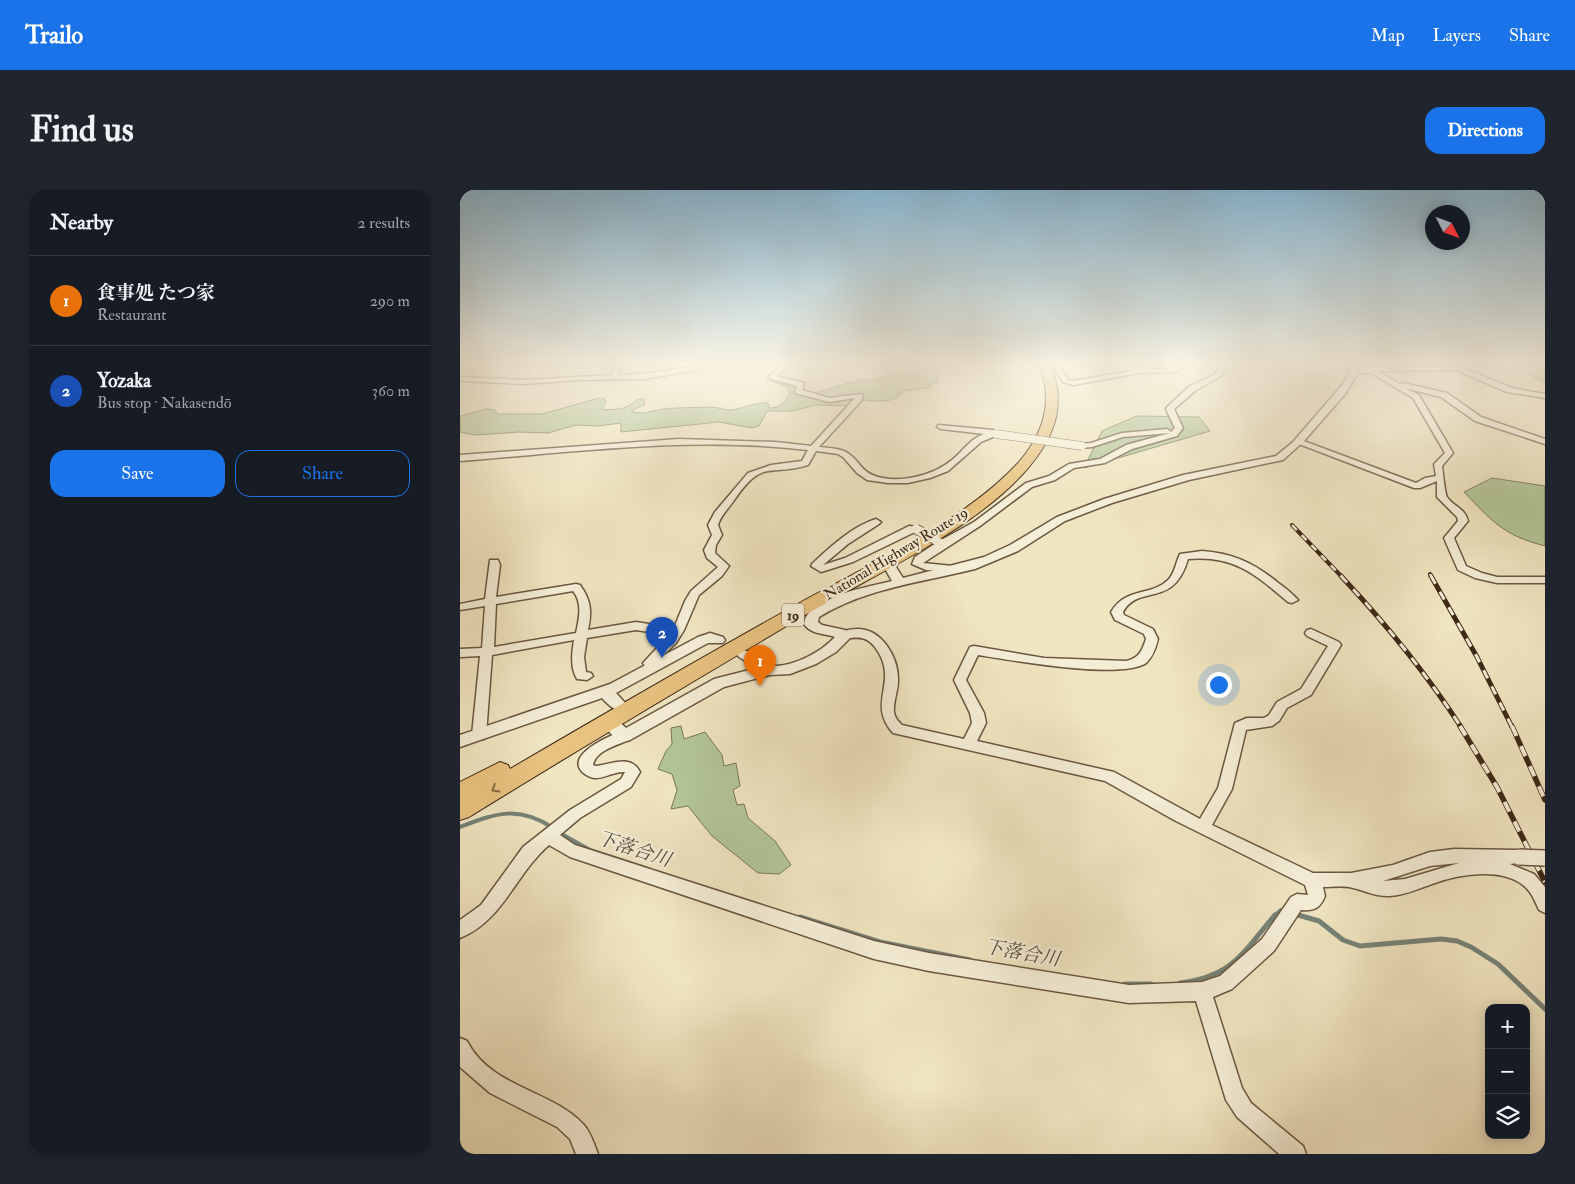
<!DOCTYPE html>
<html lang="en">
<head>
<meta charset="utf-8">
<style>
	body { margin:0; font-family:"IM FELL Double Pica","Noto Serif JP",serif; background:#20242c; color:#f1f3f6 }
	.controls { position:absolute; right:15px; bottom:15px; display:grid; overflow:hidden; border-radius:10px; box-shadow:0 2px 12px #0003 }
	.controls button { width:45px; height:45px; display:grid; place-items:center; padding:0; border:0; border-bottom:1px solid #363941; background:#171b24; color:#f1f3f6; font:25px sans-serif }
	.compass { position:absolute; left:965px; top:15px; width:45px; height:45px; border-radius:50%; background:#171b24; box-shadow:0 2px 12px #0003; rotate:132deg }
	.you { position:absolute; left:758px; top:494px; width:18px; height:18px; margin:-12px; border:4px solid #fff; border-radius:50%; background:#1a73e8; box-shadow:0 0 0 8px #1a73e833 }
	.badge { display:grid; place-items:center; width:32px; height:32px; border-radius:50%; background:#1a73e8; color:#fff; font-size:16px; font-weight:700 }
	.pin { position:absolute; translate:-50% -41px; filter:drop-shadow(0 1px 2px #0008) }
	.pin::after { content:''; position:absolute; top:26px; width:18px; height:15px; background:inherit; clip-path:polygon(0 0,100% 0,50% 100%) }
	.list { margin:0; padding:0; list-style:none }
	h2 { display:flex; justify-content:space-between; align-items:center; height:65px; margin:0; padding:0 20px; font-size:21px }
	h2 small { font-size:16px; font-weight:400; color:#9ea1a6 }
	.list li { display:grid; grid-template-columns:32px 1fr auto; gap:15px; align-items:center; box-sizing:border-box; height:90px; padding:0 20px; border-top:1px solid #363941 }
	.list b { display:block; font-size:19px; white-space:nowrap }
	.list p { margin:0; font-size:16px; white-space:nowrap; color:#9ea1a6 }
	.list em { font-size:16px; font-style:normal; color:#9ea1a6 }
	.actions { display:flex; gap:10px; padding:15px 20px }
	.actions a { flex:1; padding:11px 0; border:1px solid #1a73e8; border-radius:15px; text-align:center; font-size:18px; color:#1a73e8 }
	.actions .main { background:#1a73e8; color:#fff }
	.icon { flex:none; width:28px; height:28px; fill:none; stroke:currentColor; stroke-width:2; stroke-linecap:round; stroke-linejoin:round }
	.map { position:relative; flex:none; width:1085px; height:964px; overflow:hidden; border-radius:15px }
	header { display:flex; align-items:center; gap:30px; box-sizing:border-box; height:70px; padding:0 25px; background:#1a73e8; color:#fff }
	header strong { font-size:24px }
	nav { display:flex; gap:28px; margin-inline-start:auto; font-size:18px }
	.intro { display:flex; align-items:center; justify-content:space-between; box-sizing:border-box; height:120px; padding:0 30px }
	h1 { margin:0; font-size:35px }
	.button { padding:12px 22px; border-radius:15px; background:#1a73e8; color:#fff; font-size:18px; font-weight:700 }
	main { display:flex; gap:30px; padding:0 30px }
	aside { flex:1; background:#171b24; border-radius:15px; box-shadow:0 2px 12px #0003 }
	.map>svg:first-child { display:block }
	.green { fill:#b3c698; stroke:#787757 }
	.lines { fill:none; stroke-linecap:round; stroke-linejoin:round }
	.stream-far2 { stroke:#768277; stroke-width:2 }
	.stream-far1 { stroke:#768277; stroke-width:4 }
	.stream { stroke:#768277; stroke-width:5 }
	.minor-casing { stroke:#6a5741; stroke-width:3 }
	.tertiary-casing { stroke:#6a5741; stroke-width:3 }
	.trunk-casing { stroke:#3e2816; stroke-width:2 }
	.minor { fill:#f5eed7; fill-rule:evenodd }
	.tertiary { fill:#f5eed7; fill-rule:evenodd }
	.trunk { fill:#e8c280; fill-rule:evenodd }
	.rail-far2-casing { stroke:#3e2816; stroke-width:4 }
	.rail-far1-casing { stroke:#3e2816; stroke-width:5 }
	.rail-casing { stroke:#3e2816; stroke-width:5.5 }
	.rail-far2 { stroke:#f5eed7; stroke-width:2.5; stroke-dasharray:7; stroke-linecap:butt }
	.rail-far1 { stroke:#f5eed7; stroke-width:3; stroke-dasharray:9; stroke-linecap:butt }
	.rail { stroke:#f5eed7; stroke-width:4; stroke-dasharray:11; stroke-linecap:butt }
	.minor-bridge-far2-casing { stroke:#6a5741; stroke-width:9; stroke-linecap:butt }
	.minor-bridge-far1-casing { stroke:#6a5741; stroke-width:11; stroke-linecap:butt }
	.minor-bridge-casing { stroke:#6a5741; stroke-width:18; stroke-linecap:butt }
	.minor-bridge-far2 { stroke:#f5eed7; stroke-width:8 }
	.minor-bridge-far1 { stroke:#f5eed7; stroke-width:9 }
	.minor-bridge { stroke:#f5eed7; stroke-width:15 }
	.oneway { stroke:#8a6d46 }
	.labels { text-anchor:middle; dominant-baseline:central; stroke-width:4.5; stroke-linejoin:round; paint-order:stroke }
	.shield { fill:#f5eed7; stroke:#756350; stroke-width:1 }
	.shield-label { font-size:14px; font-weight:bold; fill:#3e2816 }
	.street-label { font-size:15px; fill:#3e2816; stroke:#f5eed7 }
	.near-water-label { font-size:19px; font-style:italic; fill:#554e3e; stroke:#f5eed7 }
</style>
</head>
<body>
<header>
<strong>Trailo</strong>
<nav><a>Map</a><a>Layers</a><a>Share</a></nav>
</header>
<div class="intro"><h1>Find us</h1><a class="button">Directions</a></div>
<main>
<aside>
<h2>Nearby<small>2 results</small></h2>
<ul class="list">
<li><span class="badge" style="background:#e8710a">1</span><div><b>食事処 たつ家</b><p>Restaurant</p></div><em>290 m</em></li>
<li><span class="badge" style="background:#1a4fb4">2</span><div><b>Yozaka</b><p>Bus stop · Nakasendō</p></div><em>360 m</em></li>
</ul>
<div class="actions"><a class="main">Save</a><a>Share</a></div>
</aside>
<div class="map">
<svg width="1085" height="964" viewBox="0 0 1085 964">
	<rect width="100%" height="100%" fill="#f0e5c1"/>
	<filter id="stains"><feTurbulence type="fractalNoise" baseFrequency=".004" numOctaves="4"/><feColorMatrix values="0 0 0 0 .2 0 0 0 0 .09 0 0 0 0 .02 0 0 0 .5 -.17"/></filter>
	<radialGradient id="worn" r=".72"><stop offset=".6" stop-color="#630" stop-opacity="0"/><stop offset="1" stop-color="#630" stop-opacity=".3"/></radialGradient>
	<path class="green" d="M 420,174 L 478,174 L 473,175 L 479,192 L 469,195 L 468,198 L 444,201 C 434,216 410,210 395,209 L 385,216 L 356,215 L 333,221 L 307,221 L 299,236 L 292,238 L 259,232 L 161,242 L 161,233 L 138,236 L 116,235 L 88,243 L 59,242 L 16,245 L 0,242 L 0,226 L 26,219 L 35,220 L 37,224 L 82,224 L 139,208 L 145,209 L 146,213 L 141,219 C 149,220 159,220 166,217 C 173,214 176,208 184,209 L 185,214 L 171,221 C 183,226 193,220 205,219 C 221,217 236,218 251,217 C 257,217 264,220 270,220 C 283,219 295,212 308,213 L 309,218 C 320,218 325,213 330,203 C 325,194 316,192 307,190 L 355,203 L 402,189 L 409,191 L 429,185 Z
		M 1051,174 L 1085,174 L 1085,193 Z
		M 677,226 L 739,227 L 750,241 L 624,278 L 642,241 Z
		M 1032,288 L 1085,296 L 1085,356 C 1043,345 1033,332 1004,302 Z
		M 221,536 L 224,549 L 245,542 L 262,565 L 264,576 L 276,573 L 280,596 L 273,600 L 277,615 L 284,614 L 288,628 L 315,651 L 331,675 L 319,684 L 298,683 L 252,646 L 228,616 L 211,619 L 217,600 L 212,584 L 198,579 L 206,561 L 212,554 L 211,538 Z"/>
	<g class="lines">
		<path class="stream-far2" d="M 69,174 L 78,178 L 104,176 L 125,178 L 132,174"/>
		<path class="stream-far1" d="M 0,637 C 36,623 59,615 93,638
			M 98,642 L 130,660 L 188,679
			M 834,724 L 842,726
			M 814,726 L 821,720 L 826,721"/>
		<path class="stream" d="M 838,725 L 859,731 L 883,750 L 900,756 L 981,749 L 997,751 L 1011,757 L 1038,774 L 1085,819
			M 340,727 L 420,752 L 510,770
			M 720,793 C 774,786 783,762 815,725
			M 665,794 L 691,794"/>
		<g class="minor-casing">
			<path id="minor" d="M 156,174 L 163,174 L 158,185 C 195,185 232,174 269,174 L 185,189 L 119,190 L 64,194 L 0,191 L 0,187 L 64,190 L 151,185 Z
				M 324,174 L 332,174 L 316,186 L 344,193 L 342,200 L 369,208 L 402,204 L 402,210 L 359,257 C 369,258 381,258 389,264 C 399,271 402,282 415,286 C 438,294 473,286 492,270 C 503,261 511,248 524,244 L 481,239 L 477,237 L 478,235 L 533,240 L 540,244 L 521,252 L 488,281 L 470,288 L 448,293 L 428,293 L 407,290 L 397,283 L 383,267 L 378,264 L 356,261 L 348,275 C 309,287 303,268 275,309 C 269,318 261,325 258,335 L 262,345 L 256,355 L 255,363 L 269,376 L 262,386 L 239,405 L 224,440 L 216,453 L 195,473 L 198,478 L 196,481 L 188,481 L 183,473 L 209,445 L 176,440 L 127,448 L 124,467 L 126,482 L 131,483 L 133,486 L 127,490 L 117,489 C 110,477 112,463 114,450 L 32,465 L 26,545 L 24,549 L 14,549 L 12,545 L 20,466 L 0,467 L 0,459 L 22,458 L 25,416 L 0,420 L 0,414 L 25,409 L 30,370 L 38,370 L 40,375 L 36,407 L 116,394 L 120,395 C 131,410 132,422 128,440 L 176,432 L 214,438 L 225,411 L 231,401 L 258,377 L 247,368 L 244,360 L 252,345 L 248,335 L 255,322 L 288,283 L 311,275 L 342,271 L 348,260 C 232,246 116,262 0,271 L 0,265 L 219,249 L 316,252 L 351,256 L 395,208 L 369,212 L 335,203 L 337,196 L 309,188 L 309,186 ZM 113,401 C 123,413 119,429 116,443 L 34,457 L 36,414 Z
				M 592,174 L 599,174 L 608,190 L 613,191 L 671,181 L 683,175 L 708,174 L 685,179 L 707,179 L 736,174 L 714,182 L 679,183 L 613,195 L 603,192 Z
				M 759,174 L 766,174 L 761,186 L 736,200 L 714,219 L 723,238 L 717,246 L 672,259 L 645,273 L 614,278 L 595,290 L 572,297 L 520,336 L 463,373 L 493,376 L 499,380 L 498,382 L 466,380 L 452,374 L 455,367 L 476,353 L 472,350 L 473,348 L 483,349 L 514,332 L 566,293 L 589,286 L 609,274 L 640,269 L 666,255 L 710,243 L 663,247 L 632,257 L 619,258 L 619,254 L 631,253 L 662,243 L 707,239 L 711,242 L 715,238 L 706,219 L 707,217 L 730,196 L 756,184 Z
				M 997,176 L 1052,198 L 1085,204 L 1085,208 L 1047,202 L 996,180 L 917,181 L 940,194 L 943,193 L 987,203 L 1021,227 L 1085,249 L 1085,254 L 1015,231 L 981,207 L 945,198 L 959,205 L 993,263 L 982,276 C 983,282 985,304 987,307 C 994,317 1005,318 1008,331 L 994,348 L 1006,376 L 1022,383 L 1037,387 L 1085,387 L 1085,393 L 1037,393 L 1015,388 L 998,380 L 984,348 L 998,331 L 997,327 L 977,307 L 977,291 L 960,298 L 954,298 L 834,252 L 841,250 L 956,293 L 965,288 L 976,286 L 974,274 L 985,263 L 953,208 L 911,183 L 894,183 L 891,181 L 911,177 Z
				M 416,329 L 421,332 L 419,334 L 388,354 L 363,375 L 385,368 L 449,336 L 459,337 L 461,339 L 393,372 L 361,382 L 351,376 L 352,374 C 370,357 393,336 416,329 Z
				M 742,361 C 772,363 794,373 817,392 C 824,397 832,403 838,410 L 832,413 L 828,412 C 795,384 774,365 728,369 C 713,420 679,393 663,422 L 664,425 L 693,439 L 698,449 C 696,457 693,467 686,473 C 662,490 549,470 518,465 L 506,490 L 524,523 L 526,533 L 517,551 L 654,582 L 740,629 L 758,598 L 775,533 L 787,528 L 804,528 L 809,525 L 817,512 L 841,499 L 868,456 L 847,446 L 845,443 L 847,440 L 851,439 L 879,452 L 881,455 L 851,505 L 827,518 L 819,531 L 812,536 L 786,540 L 772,599 L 752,635 L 853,683 L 891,683 L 933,675 L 970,662 L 994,659 L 1059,660 L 1065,662 L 1067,667 L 1065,672 L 1050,674 L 1074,684 L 1085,697 L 1085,723 L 1079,720 C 1075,711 1071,701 1063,695 C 1041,678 1002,684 978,692 C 962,697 947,705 930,706 C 915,707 904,700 889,697 C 881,696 871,697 863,697 L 865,706 C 860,718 855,721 841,720 L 814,761 L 772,799 L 753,807 L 782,898 L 791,913 L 843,956 L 846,964 L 819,964 L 777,927 L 766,910 L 736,811 L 669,813 L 469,781 L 414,769 L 110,667 L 89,655 C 56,683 43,731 0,748 L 0,730 L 21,715 L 63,657 L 110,620 L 161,589 L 165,582 C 154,581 144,589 134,588 C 129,587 122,583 120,579 C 110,562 153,544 164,541 L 169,542 L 171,546 L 169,550 C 158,555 136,560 133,575 L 136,576 C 152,574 171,564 180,582 L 171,597 L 120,628 L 100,645 L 115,655 L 414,751 L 469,763 L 669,795 L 742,792 L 760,786 L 802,749 L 831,707 L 837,704 L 848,705 L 845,695 L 714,630 L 645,591 L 433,543 C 406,513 439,493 417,460 C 402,437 386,455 377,445 C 382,440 392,439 399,439 C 423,440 439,469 438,491 C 438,501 433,512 434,522 C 435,528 438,531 442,535 L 504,549 L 512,533 L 510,523 L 494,490 L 510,457 L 514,456 L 584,468 L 666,471 C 679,468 682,461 686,449 L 684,444 L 655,430 L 651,422 C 667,396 692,407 709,389 C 715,382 716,372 720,364 ZM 999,673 L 945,689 L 923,691 L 970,676 Z
				M 0,848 L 7,851 C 30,897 90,900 122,933 C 130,940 134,954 138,964 L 116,964 L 110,949 L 97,937 L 30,903 L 0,877 Z"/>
		</g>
		<g class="tertiary-casing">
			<path id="tertiary" d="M 886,174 L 894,174 L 897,184 L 886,203 L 844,251 L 823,270 L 729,290 L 652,313 L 605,331 L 558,361 L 515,379 C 463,392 406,398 359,427 L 358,432 L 362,435 L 385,440 L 390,448 L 376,462 L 356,474 L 330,484 L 310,485 L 264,497 L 170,550 C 158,554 147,541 141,531 L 143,527 C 154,524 158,531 166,538 L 254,489 L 297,478 L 279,467 L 277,464 L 279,461 L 289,461 L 316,476 C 336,475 361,462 375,447 C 364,443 352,445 344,434 C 348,406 409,397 432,391 L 424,377 L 430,365 L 438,365 L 440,368 L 436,377 L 443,388 L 524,367 L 550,355 L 597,327 L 644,309 L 723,285 L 816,266 L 833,252 L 883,194 L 889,184 Z
				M 250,443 L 263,447 L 265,450 L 263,453 L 248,453 L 156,503 L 167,515 L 165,519 C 154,522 149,515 142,508 L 0,557 L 0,545 L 150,494 L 238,447 Z"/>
		</g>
		<g class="trunk-casing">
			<path id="trunk" d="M 579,174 L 590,174 C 607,214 595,246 568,278 C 518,337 420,382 352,421 C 237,489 122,557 9,627 L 0,630 L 0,592 L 40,572 L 48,575 L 50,579 C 147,522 245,466 343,411 C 411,374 508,329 559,272 C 584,243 594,211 579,174 Z"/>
		</g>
		<use href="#minor" class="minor"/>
		<use href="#tertiary" class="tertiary"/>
		<use href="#trunk" class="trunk"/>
		<g class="rail-far2-casing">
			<path id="rail-far2" d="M 832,335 L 883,388
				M 970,384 L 972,388"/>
		</g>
		<g class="rail-far1-casing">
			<path id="rail-far1" d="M 881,386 C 925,433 966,483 1001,537
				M 971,386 L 1017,467 L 1052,537"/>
		</g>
		<g class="rail-casing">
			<path id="rail" d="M 1000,536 L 1037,597 L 1085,692
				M 1052,536 L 1085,610"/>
		</g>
		<use href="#rail-far2" class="rail-far2"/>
		<use href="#rail-far1" class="rail-far1"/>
		<use href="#rail" class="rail"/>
		<g class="minor-bridge-far2-casing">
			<path id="minor-bridge-far2" d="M 536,244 L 622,256"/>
		</g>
		<g class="minor-bridge-far1-casing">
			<path id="minor-bridge-far1" d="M 456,339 L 476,350"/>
		</g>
		<g class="minor-bridge-casing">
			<path id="minor-bridge" d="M 1059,667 L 1085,668"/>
		</g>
		<use href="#minor-bridge-far2" class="minor-bridge-far2"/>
		<use href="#minor-bridge-far1" class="minor-bridge-far1"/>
		<use href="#minor-bridge" class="minor-bridge"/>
	</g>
	<defs><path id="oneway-chevron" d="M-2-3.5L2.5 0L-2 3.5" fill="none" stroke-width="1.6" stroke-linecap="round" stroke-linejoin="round" transform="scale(1.25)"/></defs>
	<use class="oneway" href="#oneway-chevron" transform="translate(35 599) rotate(149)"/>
	<linearGradient id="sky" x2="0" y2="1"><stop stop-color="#89b8d4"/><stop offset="0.56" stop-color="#f8f3e3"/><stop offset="1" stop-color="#f8f3e3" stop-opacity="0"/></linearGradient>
	<rect width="1085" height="309" fill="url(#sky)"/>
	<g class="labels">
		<rect class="shield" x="322" y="413.5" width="22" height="23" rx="4"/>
		<g class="shield-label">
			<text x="333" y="425">19</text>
		</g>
		<g class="street-label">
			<text transform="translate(436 364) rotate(-31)">National Highway Route 19</text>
		</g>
		<g class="near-water-label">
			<text transform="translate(174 659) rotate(18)">下落合川</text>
			<text transform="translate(562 763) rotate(10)">下落合川</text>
		</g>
	</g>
	<rect width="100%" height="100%" filter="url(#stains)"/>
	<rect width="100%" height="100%" fill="url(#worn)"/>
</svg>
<div class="controls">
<button>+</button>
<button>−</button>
<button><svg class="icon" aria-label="layers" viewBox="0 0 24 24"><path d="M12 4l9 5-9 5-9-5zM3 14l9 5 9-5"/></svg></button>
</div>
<svg class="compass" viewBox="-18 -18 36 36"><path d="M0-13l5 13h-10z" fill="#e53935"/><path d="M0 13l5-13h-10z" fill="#9ea1a6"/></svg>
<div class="you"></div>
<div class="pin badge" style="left:300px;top:496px;background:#e8710a">1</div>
<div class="pin badge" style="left:202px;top:468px;background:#1a4fb4">2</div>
</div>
</main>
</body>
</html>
